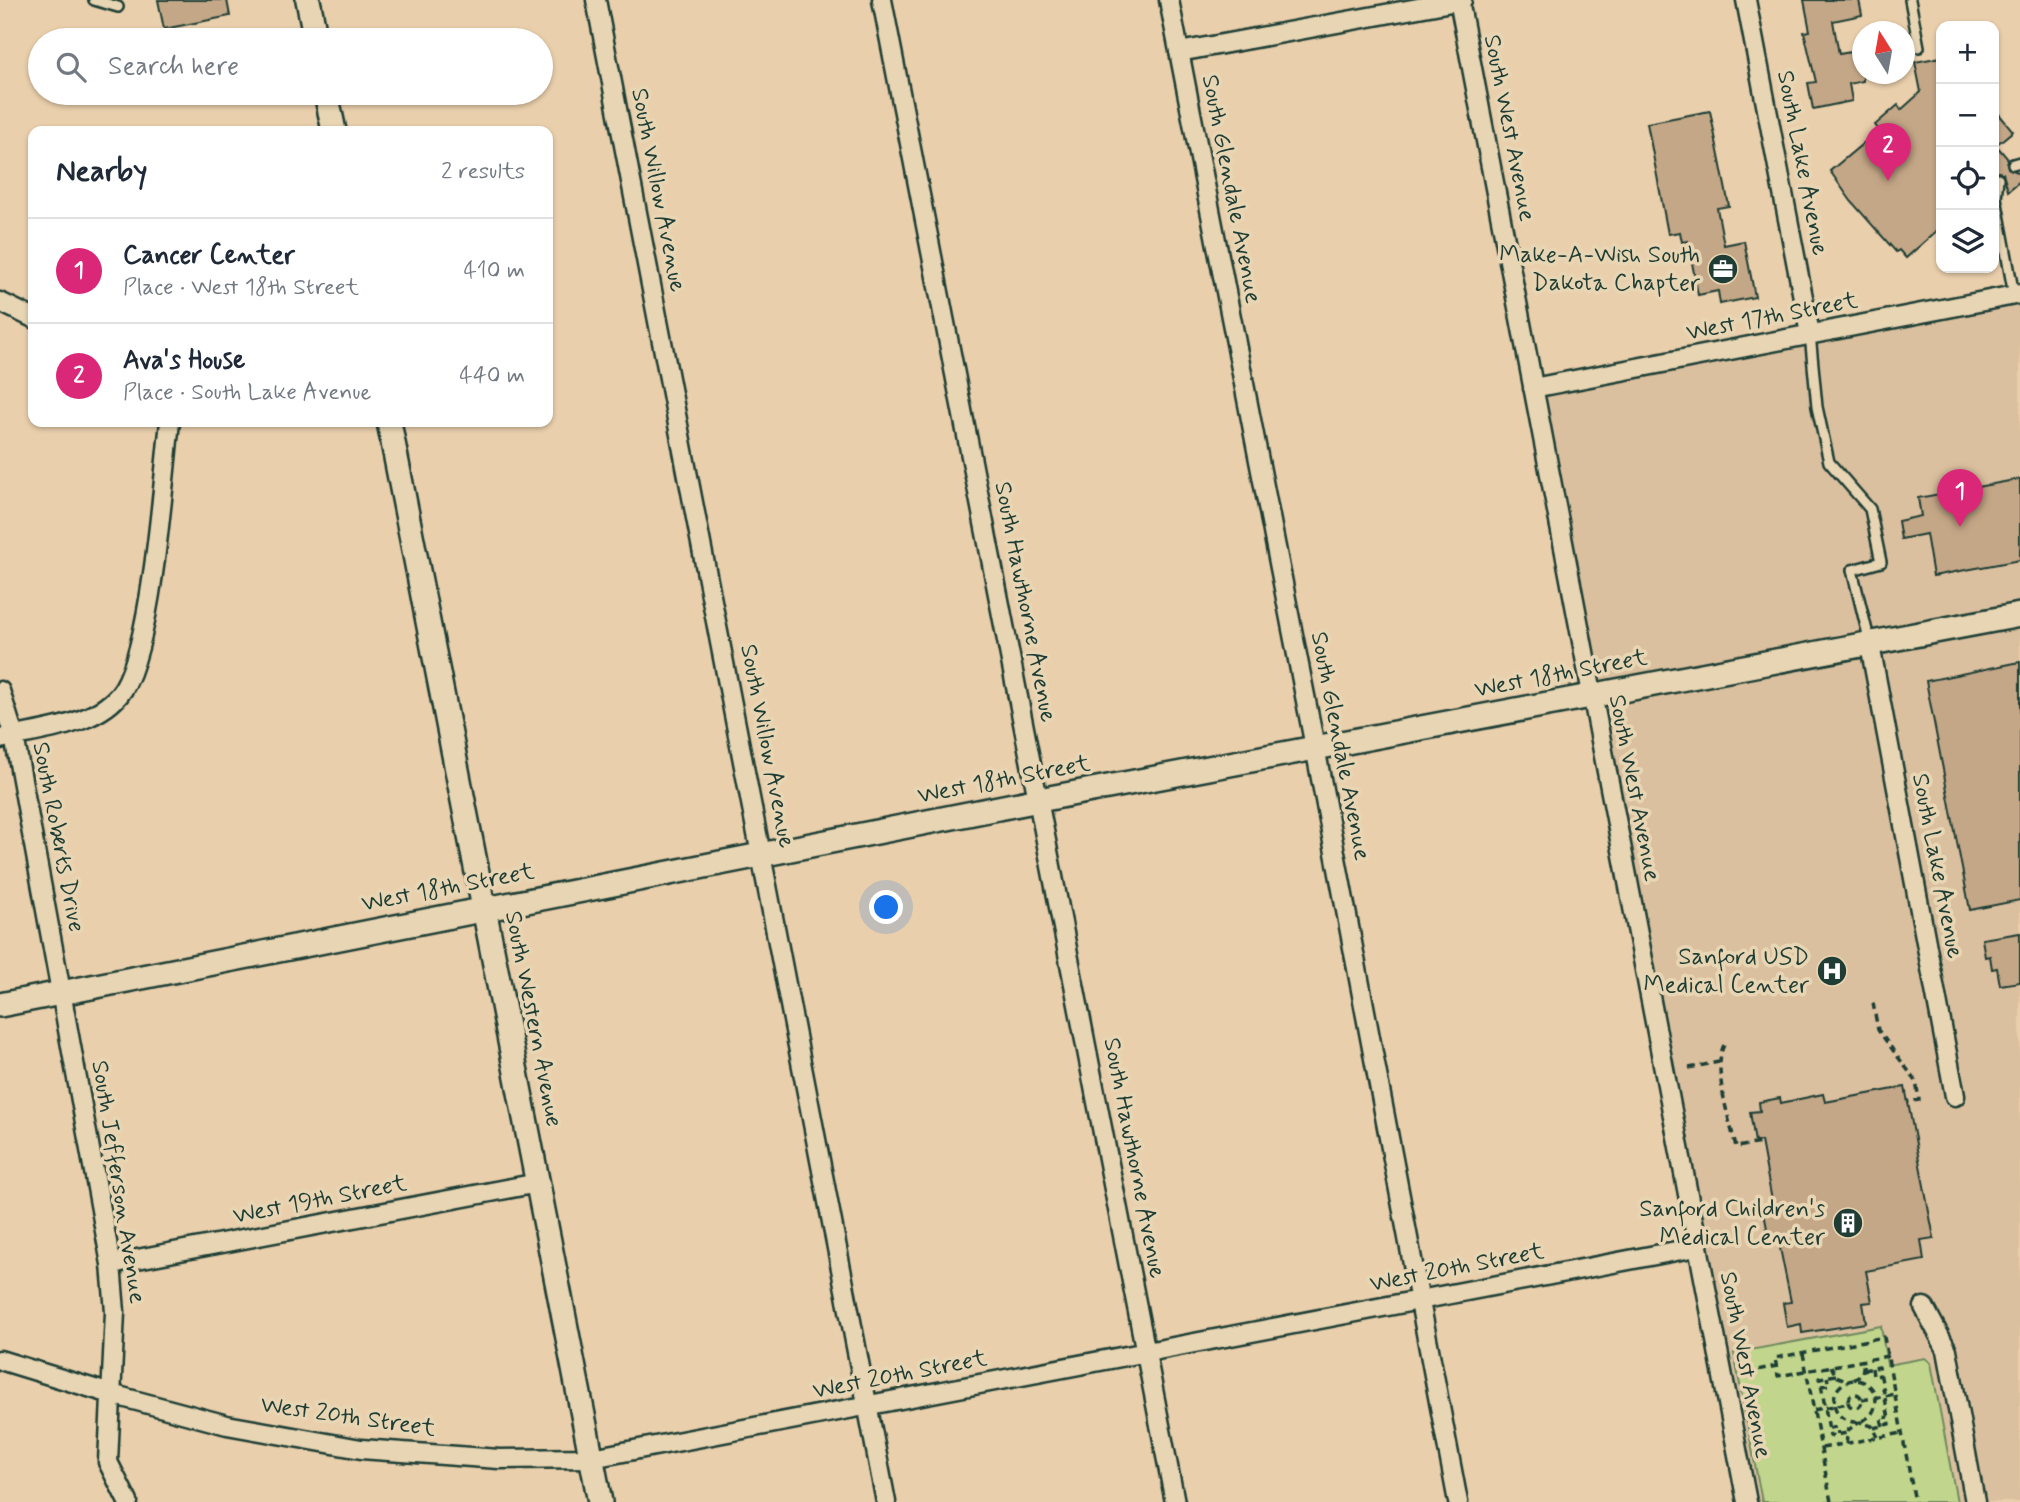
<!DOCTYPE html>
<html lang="en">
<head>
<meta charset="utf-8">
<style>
	body { margin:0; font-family:Mynerve,sans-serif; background:#f6f6f7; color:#1f2937 }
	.controls { position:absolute; right:21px; top:21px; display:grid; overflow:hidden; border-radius:14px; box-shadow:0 2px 5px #0004 }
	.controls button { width:63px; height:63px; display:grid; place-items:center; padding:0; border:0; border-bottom:2px solid #e0e1e3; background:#fff; color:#1f2937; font:35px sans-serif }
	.compass { position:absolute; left:1852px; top:21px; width:63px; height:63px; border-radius:50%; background:#fff; box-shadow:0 2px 5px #0004; rotate:349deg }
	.you { position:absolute; left:887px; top:908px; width:24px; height:24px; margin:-18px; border:5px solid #fff; border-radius:50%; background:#1a73e8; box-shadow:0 0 0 10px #1a73e833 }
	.badge { display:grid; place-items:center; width:46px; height:46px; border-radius:50%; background:#db2777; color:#fff; font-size:23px; font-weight:700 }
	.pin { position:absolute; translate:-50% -58px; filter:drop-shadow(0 2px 4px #0008) }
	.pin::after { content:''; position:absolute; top:37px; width:24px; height:21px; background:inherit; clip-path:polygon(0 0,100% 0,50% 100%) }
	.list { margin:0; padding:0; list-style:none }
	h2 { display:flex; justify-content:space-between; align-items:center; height:91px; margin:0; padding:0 28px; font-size:30px }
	h2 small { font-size:23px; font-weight:400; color:#747a83 }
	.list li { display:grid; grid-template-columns:46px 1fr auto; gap:21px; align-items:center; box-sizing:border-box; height:105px; padding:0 28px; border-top:2px solid #e0e1e3 }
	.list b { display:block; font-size:26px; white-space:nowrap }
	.list p { margin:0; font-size:23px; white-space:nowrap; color:#747a83 }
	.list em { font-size:23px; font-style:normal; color:#747a83 }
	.icon { flex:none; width:38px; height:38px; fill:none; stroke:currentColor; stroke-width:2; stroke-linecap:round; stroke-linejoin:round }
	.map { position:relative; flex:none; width:2020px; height:1502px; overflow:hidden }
	.search { position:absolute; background:#fff; box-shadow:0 2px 5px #0004; left:28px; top:28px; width:525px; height:77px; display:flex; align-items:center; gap:18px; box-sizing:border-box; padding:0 24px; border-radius:38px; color:#747a83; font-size:26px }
	.panel { position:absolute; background:#fff; box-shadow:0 2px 5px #0004; left:28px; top:126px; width:525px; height:301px; border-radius:14px }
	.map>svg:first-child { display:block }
	.built { fill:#dbc09f }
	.green { fill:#c1d68c; stroke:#708a60; stroke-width:2 }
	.building { fill:#c4a787; stroke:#1f3d34; stroke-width:2 }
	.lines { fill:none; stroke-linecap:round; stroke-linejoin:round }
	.service-casing { stroke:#1f3d34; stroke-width:14 }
	.minor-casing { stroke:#1f3d34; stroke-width:23 }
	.tertiary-casing { stroke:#1f3d34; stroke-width:28 }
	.path { stroke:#1f3d34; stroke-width:3.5; stroke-dasharray:7 5; stroke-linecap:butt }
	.service { stroke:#e8d5b3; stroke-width:9 }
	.minor { stroke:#e8d5b3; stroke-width:18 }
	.tertiary { stroke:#e8d5b3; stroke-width:23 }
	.labels { text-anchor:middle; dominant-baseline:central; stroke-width:7; stroke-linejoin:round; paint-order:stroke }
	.street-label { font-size:24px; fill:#1f3d34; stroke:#e8d5b3 }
	.poi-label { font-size:24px; fill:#1f3d34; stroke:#e8d5b3; text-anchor:end }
</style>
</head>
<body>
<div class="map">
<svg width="2020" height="1502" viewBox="0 0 2020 1502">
	<rect width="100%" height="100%" fill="#eacfac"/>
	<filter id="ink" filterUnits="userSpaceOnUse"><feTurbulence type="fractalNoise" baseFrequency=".0143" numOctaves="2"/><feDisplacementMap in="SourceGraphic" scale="14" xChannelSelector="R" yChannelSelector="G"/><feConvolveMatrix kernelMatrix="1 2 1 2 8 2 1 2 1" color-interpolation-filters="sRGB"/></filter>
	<g filter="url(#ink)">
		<path class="built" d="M 2020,294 L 2020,1502 L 1747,1502 L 1533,388 Z"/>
		<path class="green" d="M 1881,1326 L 1887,1365 L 1925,1358 L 1931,1363 L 1957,1502 L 1762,1502 L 1734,1353 Z"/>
		<path class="building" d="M 158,0 L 227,0 L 230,16 L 164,29 Z
			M 1804,0 L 1859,0 L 1862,15 L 1833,21 L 1839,54 L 1863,50 L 1863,81 L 1849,84 L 1852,101 L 1813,109 L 1808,83 L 1816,82 L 1804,32 L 1810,31 Z
			M 1941,57 L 1941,227 L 1906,258 L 1899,250 L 1896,252 L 1851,201 L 1830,171 L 1879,130 L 1875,125 L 1898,105 L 1901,110 L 1921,92 L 1915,62 Z
			M 1994,108 L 2013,131 L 1996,145 L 2008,159 L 2008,168 L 2020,173 L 2020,181 L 2008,191 L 2003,173 L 1994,173 Z
			M 1710,111 L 1729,206 L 1717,208 L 1724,245 L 1744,241 L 1755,297 L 1720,304 L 1718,291 L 1698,295 L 1688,241 L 1682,242 L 1680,232 L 1668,234 L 1647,123 Z
			M 2020,479 L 2020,560 L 1933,576 L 1926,534 L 1901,539 L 1898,521 L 1921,516 L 1918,498 Z
			M 2020,662 L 2020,900 L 1970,910 L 1926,681 Z
			M 2020,933 L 2020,982 L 2000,985 L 1997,968 L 1992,969 L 1990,956 L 1985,957 L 1982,939 Z
			M 1905,1087 L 1934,1238 L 1921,1240 L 1924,1260 L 1866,1271 L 1872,1302 L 1863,1303 L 1866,1323 L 1802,1333 L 1801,1324 L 1787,1327 L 1783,1303 L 1791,1302 L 1778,1238 L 1769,1239 L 1763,1208 L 1773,1206 L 1761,1141 L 1755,1142 L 1750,1112 L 1760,1111 L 1759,1102 L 1780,1098 L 1781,1103 L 1823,1094 L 1825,1102 Z"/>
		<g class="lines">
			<g class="service-casing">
				<path id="service" d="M 94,0 L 118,7
					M 1910,0 L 1919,47
					M 2013,164 L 2020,162
					M 1998,178 L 1996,198 L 2014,295
					M 1810,334 L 1817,407 L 1829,462 L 1870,509 L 1881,562 L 1852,570 L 1870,643"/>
			</g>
			<g class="minor-casing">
				<path id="minor" d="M 596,0 L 886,1502
					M 882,0 L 1175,1502
					M 1169,0 L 1315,747 L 1458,1502
					M 1459,0 L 1747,1502
					M 1746,0 L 1810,334
					M 1179,52 L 1462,0
					M 0,302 L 33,318
					M 1533,388 L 2020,294
					M 1870,645 L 1955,1096
					M 0,691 L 14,736 L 111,1264 L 115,1312 L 108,1462 L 128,1502
					M 0,739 C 37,731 93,726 119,695 C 152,656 163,479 170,422
					M 111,1264 L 538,1183
					M 1924,1307 L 1947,1350 L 1975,1502
					M 0,1360 L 111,1394 L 227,1425 L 361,1449 L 499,1459 L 592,1458 L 1697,1247"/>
			</g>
			<g class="tertiary-casing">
				<path id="tertiary" d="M 308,0 L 316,40
					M 326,93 L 334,131
					M 389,422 L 600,1502
					M 0,1005 L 1039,800 L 2020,615"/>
			</g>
			<path class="path" d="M 1873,1003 L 1878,1030 L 1916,1081 L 1919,1100 L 1907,1102
				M 1724,1045 C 1712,1068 1730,1122 1736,1147 L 1761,1143
				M 1689,1068 L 1719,1062
				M 1803,1353 L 1831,1502
				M 1888,1356 L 1778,1376 L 1775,1358 L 1884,1337 L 1915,1502
				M 1831,1366 L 1836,1376 L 1846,1380
				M 1872,1368 L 1873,1376 L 1881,1375
				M 1863,1370 L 1879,1367 L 1890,1424 L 1874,1428
				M 1747,1372 L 1777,1366
				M 1836,1375 L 1820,1378 L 1830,1436 L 1847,1433
				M 1854,1380 L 1862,1374 L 1864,1361
				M1834 1401a21 21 0 1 1 42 0a21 21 0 1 1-42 0Z
				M 1821,1386 L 1829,1385 L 1827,1377
				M1848 1401a7 7 0 1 1 14 0a7 7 0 1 1-14 0Z
				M 1862,1400 L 1895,1394
				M 1814,1410 L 1848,1403
				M 1883,1426 L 1881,1418 L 1889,1417
				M 1829,1428 L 1837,1427 L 1838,1434
				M 1846,1444 L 1848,1430 L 1860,1422 L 1872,1426 L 1878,1437
				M 1822,1448 L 1902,1433"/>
			<use href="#service" class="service"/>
			<use href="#minor" class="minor"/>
			<use href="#tertiary" class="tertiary"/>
		</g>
	</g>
	<defs>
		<g id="office-disc" transform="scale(1.575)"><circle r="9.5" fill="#1f3d34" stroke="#e8d5b3"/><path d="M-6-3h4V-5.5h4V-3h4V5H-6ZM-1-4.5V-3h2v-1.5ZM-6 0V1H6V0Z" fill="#fff"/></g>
		<g id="hospital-disc" transform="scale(1.575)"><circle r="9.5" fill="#1f3d34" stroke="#e8d5b3"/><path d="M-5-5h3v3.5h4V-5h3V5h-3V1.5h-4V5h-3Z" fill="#fff"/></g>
		<g id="building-disc" transform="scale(1.575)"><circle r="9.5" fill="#1f3d34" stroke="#e8d5b3"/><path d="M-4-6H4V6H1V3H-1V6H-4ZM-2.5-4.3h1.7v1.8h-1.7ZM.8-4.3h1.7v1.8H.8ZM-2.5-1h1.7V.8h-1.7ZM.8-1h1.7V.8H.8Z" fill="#fff"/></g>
	</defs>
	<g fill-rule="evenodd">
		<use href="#office-disc" x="1723" y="269"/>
		<use href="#hospital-disc" x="1832" y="971"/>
		<use href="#building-disc" x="1848" y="1223"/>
	</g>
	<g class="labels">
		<g class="street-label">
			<text transform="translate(1509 128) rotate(79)">South West Avenue</text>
			<text transform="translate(1802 163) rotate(79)">South Lake Avenue</text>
			<text transform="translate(1231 189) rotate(79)">South Glendale Avenue</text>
			<text transform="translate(658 190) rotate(79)">South Willow Avenue</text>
			<text transform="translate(1772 317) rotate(-11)">West 17th Street</text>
			<text transform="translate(1025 602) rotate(79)">South Hawthorne Avenue</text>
			<text transform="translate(1561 674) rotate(-11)">West 18th Street</text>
			<text transform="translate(767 746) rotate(79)">South Willow Avenue</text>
			<text transform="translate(1340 746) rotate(79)">South Glendale Avenue</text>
			<text transform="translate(1004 780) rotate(-11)">West 18th Street</text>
			<text transform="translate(1634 788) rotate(79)">South West Avenue</text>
			<text transform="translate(58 837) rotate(79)">South Roberts Drive</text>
			<text transform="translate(1937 866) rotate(79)">South Lake Avenue</text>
			<text transform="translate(448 888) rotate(-11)">West 18th Street</text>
			<text transform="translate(533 1019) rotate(79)">South Western Avenue</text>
			<text transform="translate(1134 1158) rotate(79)">South Hawthorne Avenue</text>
			<text transform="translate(118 1182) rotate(81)">South Jefferson Avenue</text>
			<text transform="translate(320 1200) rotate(-11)">West 19th Street</text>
			<text transform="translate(1457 1268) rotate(-11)">West 20th Street</text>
			<text transform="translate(1745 1365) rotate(79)">South West Avenue</text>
			<text transform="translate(900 1375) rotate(-11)">West 20th Street</text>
			<text transform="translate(348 1417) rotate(8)">West 20th Street</text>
		</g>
		<g class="poi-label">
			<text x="1700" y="255">Make-A-Wish South<tspan x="1700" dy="28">Dakota Chapter</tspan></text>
			<text x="1809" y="957">Sanford USD<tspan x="1809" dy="28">Medical Center</tspan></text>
			<text x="1825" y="1209">Sanford Children's<tspan x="1825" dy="28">Medical Center</tspan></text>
		</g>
	</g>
</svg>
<div class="controls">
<button>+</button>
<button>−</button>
<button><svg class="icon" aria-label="locate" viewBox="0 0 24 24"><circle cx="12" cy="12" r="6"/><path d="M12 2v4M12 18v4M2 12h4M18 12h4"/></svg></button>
<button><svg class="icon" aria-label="layers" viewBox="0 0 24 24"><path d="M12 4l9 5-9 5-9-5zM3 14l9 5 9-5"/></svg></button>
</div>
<svg class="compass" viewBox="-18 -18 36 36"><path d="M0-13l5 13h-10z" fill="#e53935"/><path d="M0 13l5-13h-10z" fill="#747a83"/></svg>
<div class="you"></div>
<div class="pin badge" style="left:1960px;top:527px">1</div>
<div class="pin badge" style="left:1888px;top:181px">2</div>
<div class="search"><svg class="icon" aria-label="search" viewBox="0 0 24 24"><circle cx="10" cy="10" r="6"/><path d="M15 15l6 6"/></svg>Search here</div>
<section class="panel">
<h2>Nearby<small>2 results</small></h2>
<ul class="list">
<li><span class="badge">1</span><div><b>Cancer Center</b><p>Place · West 18th Street</p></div><em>410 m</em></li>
<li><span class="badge">2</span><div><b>Ava's House</b><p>Place · South Lake Avenue</p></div><em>440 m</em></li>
</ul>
</section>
</div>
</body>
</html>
